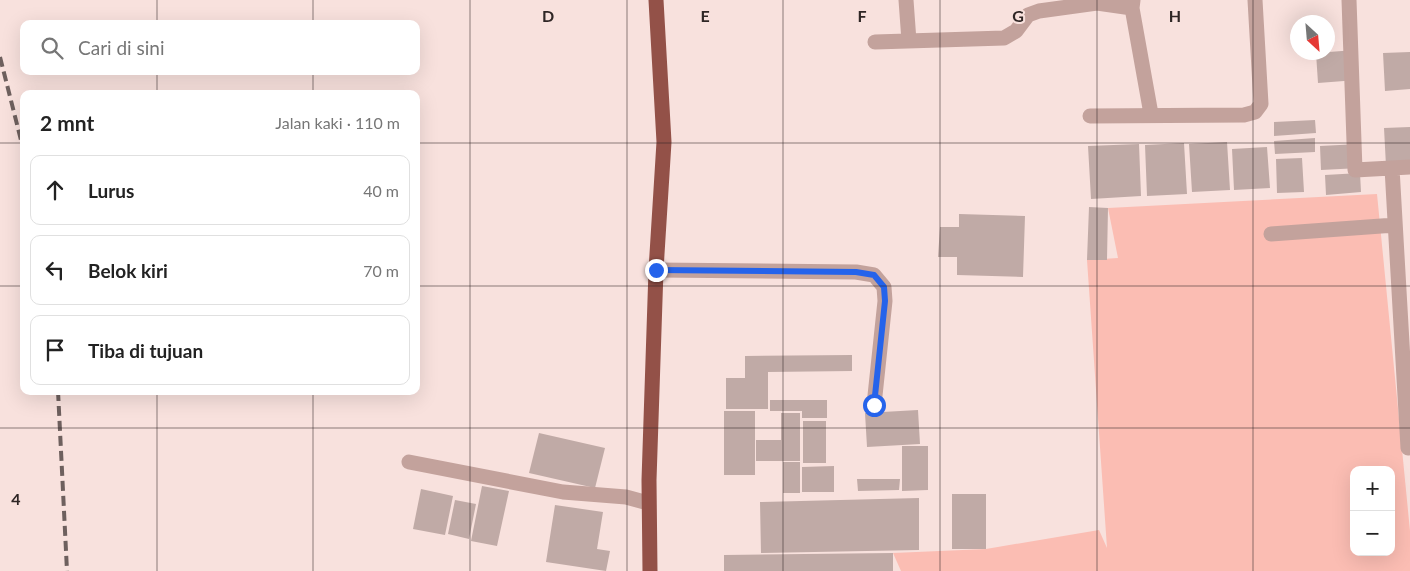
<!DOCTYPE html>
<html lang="id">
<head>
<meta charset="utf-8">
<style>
	body { margin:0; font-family:Lato,sans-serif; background:#f6f6f6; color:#222 }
	.controls { position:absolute; right:15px; bottom:15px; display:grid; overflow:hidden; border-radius:10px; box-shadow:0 5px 20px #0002 }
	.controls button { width:45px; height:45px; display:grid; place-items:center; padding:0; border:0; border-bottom:1px solid #e0e0e0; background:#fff; color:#222; font:25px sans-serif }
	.compass { position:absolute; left:1290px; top:15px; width:45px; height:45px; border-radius:50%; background:#fff; box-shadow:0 5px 20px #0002; rotate:154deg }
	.stop { position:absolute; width:15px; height:15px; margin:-11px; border:4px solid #2563eb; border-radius:50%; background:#fff }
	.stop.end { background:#2563eb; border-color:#fff; box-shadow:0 1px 5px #0008 }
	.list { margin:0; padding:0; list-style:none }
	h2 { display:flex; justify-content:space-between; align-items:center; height:65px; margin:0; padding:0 20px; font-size:21px }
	h2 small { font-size:16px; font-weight:400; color:#767676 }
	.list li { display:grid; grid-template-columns:32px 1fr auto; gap:15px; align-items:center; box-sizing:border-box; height:70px; margin:0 10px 10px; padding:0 10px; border:1px solid #e0e0e0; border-radius:10px }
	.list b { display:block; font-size:19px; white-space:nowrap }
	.list em { font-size:16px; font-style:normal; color:#767676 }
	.icon { flex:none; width:28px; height:28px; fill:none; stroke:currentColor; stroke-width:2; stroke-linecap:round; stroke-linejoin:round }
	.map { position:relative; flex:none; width:1410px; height:571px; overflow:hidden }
	.search { position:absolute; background:#fff; box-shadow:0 5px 20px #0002; left:20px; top:20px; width:400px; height:55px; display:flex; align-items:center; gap:12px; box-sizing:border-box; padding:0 18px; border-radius:10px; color:#767676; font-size:19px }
	.panel { position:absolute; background:#fff; box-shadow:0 5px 20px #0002; left:20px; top:90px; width:400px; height:305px; border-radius:10px }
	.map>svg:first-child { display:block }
	.green { fill:#fbbdb3; fill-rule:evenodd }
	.building { fill:#c0aaa6 }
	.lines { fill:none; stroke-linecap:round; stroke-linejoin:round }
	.minor { stroke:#c3a29c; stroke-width:15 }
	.highway { stroke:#935148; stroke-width:15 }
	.rail { stroke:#6e605e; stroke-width:4; stroke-dasharray:10 5; stroke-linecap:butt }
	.route { stroke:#2563eb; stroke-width:6 }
	.grid { fill:none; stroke:#2f2625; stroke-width:1; stroke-opacity:0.55 }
	.grid-label { font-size:16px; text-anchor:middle; font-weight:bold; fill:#2f2625; stroke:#f8e1dd; stroke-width:4; stroke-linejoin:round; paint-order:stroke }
</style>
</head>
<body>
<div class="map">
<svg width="1410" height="571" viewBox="0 0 1410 571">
	<rect width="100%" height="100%" fill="#f8e1dd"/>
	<path class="green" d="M 1377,194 L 1410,531 L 1410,571 L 901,571 L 893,553 L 986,549 L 1099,530 L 1107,548 L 1087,260 L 1118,258 L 1108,208 ZM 1354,470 L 1391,470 L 1391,552 L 1354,552 Z"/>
	<path class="building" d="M 1355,50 L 1357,80 L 1318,83 L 1316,53 Z
		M 1410,52 L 1410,89 L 1385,91 L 1383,53 Z
		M 1315,120 L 1316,133 L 1274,136 L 1274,122 Z
		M 1410,127 L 1410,165 L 1386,166 L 1384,128 Z
		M 1315,138 L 1315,152 L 1275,154 L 1274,141 Z
		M 1227,142 L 1230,190 L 1192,192 L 1189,144 Z
		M 1184,143 L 1187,194 L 1147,196 L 1145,145 Z
		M 1139,144 L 1141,196 L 1091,199 L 1088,146 Z
		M 1359,144 L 1360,168 L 1321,170 L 1320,146 Z
		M 1267,147 L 1270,188 L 1234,190 L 1232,149 Z
		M 1302,158 L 1304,192 L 1277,193 L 1276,159 Z
		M 1360,173 L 1361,192 L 1326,195 L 1325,175 Z
		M 1089,207 L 1108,208 L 1107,260 L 1087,260 Z
		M 959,214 L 1025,216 L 1023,277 L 957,275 L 957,257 L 938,257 L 940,227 L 959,227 Z
		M 852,355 L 852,371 L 768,372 L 768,409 L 726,409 L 726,378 L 745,378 L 745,356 Z
		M 770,400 L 827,400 L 827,418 L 802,418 L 802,411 L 770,411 Z
		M 918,410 L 920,444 L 867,447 L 865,413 Z
		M 724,411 L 755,411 L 755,475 L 724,475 Z
		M 781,413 L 800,413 L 800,461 L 756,461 L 756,440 L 781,440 Z
		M 803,421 L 826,421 L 826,463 L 803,463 Z
		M 539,433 L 605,448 L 595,488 L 529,473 Z
		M 902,446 L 928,446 L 928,490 L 902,491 Z
		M 783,462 L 800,462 L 800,493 L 783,493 Z
		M 834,466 L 834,492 L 802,492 L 802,467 Z
		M 857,479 L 900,479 L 899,490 L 858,491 Z
		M 482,486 L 509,491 L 497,546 L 471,541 Z
		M 421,489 L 453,496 L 445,535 L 413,529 Z
		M 952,494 L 986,494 L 986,549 L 952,549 Z
		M 919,498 L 919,550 L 761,553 L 760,502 Z
		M 455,500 L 476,504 L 469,539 L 448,534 Z
		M 555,505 L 603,512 L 597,549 L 610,551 L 606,571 L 546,562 Z
		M 893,553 L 893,571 L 724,571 L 724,555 Z"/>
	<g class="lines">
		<path class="minor" d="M 906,0 L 909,41
			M 1133,0 L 1132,8 L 1151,114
			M 1349,0 L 1355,170 L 1410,167
			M 875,42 L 1004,38 L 1016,31 L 1028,15 L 1039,11 L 1097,3 L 1132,8
			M 1090,116 L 1244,115 L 1255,112 L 1261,104 L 1255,0
			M 1392,168 L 1408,448
			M 1271,234 L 1395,225
			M 656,270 L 856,272 L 874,275 L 884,287 L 885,301 L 874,405
			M 409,462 L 563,492 L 626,497 L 648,503"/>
		<path class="highway" d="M 650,571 L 649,480 L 656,270 L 664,142 L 656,0"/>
		<path class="rail" d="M 0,57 L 24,152
			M 58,391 L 67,571"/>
	</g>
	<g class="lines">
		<path class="route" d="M 656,270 L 856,272 L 874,275 L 884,287 L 885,301 L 874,405"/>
	</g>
	<path class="grid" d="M 157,0 L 157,24M 313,0 L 313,24M 470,0 L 470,571M 627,0 L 627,571M 783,0 L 783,571M 940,0 L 940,571M 1097,0 L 1097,571M 1253,0 L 1253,571M 157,71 L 157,94M 313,71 L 313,94M 0,143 L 24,143M 416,143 L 1410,143M 0,286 L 24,286M 416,286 L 1410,286M 157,391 L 157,571M 313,391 L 313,571M 0,428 L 1410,428"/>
	<g class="grid-label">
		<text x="548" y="22">D</text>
		<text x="705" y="22">E</text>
		<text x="862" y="22">F</text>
		<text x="1018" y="22">G</text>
		<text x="1175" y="22">H</text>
		<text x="16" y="505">4</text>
	</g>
</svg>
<div class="controls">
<button>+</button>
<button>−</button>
</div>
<svg class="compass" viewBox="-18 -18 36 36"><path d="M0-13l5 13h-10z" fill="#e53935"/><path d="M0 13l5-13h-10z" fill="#767676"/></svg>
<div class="stop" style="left:874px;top:405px"></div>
<div class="stop end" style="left:656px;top:270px"></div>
<div class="search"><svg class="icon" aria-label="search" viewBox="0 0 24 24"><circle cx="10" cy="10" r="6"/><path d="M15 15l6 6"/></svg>Cari di sini</div>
<section class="panel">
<h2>2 mnt<small>Jalan kaki · 110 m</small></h2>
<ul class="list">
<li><svg class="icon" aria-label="ahead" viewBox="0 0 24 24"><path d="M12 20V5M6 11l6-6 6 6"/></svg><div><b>Lurus</b></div><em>40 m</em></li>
<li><svg class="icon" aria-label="left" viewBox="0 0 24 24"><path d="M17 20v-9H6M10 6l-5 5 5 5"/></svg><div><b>Belok kiri</b></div><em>70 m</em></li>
<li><svg class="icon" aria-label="arrive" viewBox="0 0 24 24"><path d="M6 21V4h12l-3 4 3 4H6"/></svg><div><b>Tiba di tujuan</b></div></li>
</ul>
</section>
</div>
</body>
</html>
